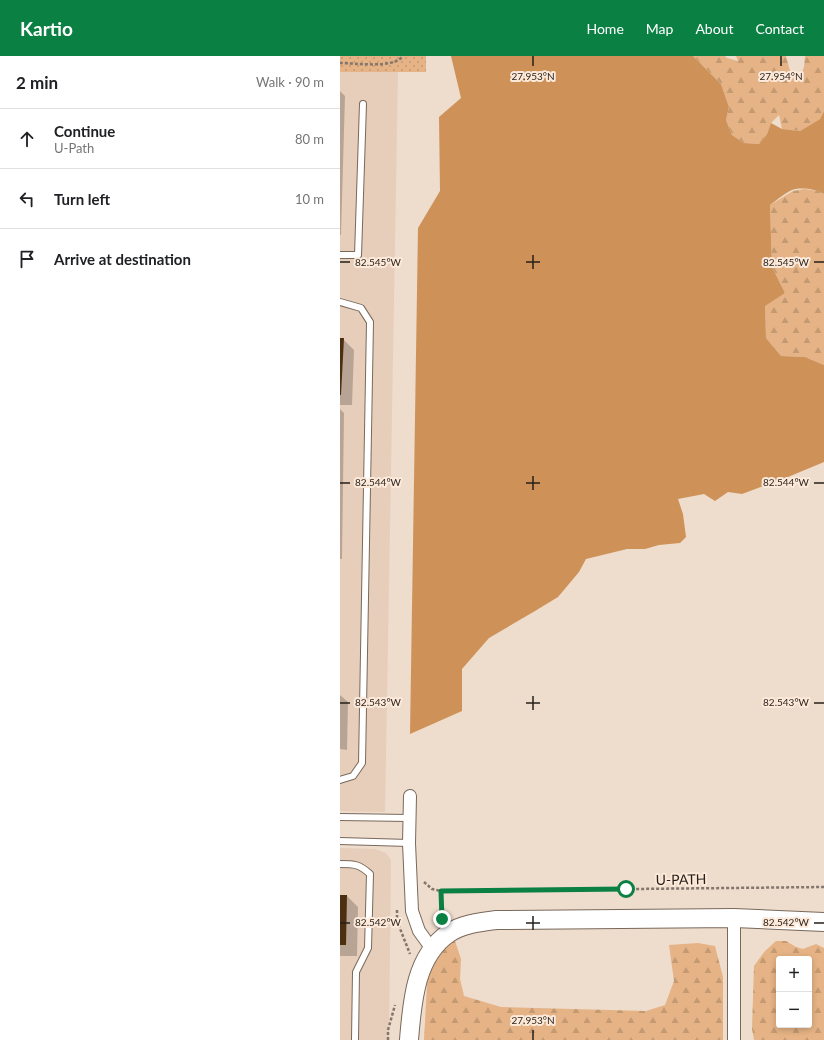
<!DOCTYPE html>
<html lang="en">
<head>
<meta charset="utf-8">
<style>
	body { margin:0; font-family:Lato,sans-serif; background:#f2f2f2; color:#202124 }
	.controls { position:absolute; right:12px; bottom:12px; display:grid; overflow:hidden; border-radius:4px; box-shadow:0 2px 6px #0003 }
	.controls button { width:36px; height:36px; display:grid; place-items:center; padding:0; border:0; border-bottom:1px solid #e0e0e0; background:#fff; color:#202124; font:20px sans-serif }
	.stop { position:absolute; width:12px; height:12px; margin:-9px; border:3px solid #0b8043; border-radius:50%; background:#fff }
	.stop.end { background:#0b8043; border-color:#fff; box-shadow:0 1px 4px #0008 }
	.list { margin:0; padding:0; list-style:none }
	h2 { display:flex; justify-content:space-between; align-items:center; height:52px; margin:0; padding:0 16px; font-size:17px }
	h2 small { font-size:13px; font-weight:400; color:#757577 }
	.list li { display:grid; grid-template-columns:26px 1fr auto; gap:12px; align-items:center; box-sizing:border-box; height:60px; padding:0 16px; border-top:1px solid #e0e0e0 }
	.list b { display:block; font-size:15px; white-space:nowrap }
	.list p { margin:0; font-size:13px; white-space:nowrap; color:#757577 }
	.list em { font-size:13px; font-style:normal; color:#757577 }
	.icon { flex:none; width:22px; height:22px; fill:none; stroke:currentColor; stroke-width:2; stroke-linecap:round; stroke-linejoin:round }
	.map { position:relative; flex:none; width:484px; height:984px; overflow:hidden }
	header { display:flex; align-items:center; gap:24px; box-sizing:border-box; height:56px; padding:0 20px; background:#0b8043; color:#fff }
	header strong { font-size:19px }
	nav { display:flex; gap:22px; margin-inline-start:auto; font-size:14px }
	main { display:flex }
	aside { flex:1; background:#fff }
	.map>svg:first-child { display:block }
	.built { fill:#e6ceba }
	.forest { fill:url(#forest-firs); fill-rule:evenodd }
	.park { fill:url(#park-dots) }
	.water { fill:#ce9258 }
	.shadow { fill:#0003 }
	.building { fill:#4d2f0f }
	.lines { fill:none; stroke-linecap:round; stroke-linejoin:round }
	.lane-casing { stroke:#79695b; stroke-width:8 }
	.street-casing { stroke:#79695b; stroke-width:14 }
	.secondary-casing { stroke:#79695b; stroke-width:20 }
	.path { stroke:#83766c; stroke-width:2.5; stroke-dasharray:3 2; stroke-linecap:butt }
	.lane { stroke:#fff; stroke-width:6 }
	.street { stroke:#fff; stroke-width:12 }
	.secondary { stroke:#fff; stroke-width:18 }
	.route { stroke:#0b8043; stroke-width:5 }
	.ticks { fill:none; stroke:#261f19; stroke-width:1.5 }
	.labels { text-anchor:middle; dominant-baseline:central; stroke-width:4; stroke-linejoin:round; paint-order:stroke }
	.street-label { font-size:14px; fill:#261f19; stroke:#fce9d9 }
	.ticks-label { font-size:10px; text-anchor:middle; fill:#261f19; stroke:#fce9d9; stroke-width:4; stroke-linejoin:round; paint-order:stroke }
</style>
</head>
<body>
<header>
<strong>Kartio</strong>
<nav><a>Home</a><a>Map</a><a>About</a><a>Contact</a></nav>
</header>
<main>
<aside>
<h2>2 min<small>Walk · 90 m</small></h2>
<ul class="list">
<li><svg class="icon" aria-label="ahead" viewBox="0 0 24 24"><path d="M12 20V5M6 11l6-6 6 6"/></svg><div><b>Continue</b><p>U-Path</p></div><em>80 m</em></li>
<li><svg class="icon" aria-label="left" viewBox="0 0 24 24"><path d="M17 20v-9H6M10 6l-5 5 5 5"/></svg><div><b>Turn left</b></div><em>10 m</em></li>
<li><svg class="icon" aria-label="arrive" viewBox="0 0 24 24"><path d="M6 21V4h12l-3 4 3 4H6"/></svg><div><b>Arrive at destination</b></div></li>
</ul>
</aside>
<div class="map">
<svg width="484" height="984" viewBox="0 0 484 984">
	<defs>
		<pattern id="forest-firs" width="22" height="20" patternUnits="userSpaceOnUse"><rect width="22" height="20" fill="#e5b385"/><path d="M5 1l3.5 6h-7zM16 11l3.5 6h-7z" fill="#c49a72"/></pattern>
		<pattern id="park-dots" width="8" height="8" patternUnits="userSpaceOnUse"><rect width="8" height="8" fill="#e5b385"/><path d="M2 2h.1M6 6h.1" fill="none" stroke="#c49a72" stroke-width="1.8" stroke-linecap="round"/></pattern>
	</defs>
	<rect width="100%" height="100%" fill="#eedccc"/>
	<path class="built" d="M 0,16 L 58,16 L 45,756 L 0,755 Z
		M 0,792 L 35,793 L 46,797 L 51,804 L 49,984 L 0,984 Z"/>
	<path class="forest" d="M 353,0 L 385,0 L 387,2 L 398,5 L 396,0 L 446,0 L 450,15 L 459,24 L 464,11 L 465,0 L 484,0 L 484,55 L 480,63 L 460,75 L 442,73 L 439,59 L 431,67 L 427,78 L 419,88 L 404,87 L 392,79 L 386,64 L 389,51 L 381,28 Z
		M 465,133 L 478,135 L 484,138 L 484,309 L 465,301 L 441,300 L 426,282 L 425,249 L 445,237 L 432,211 L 430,149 L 453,135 Z
		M 114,882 L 121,903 L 120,923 L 124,940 L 161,951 L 306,955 L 325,949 L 334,925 L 329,889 L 358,887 L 375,890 L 383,921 L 383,984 L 84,984 L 89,893 Z
		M 436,885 L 446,885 L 456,891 L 463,893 L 476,888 L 484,892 L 484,984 L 414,984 L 412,973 L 414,910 L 425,895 ZM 439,903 L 469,903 L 469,969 L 439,969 Z"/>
	<path class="park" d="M 0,0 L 86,0 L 86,16 L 0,16 Z"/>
	<path class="water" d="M 111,0 L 353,0 L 381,28 L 389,51 L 386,64 L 392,79 L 404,87 L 419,88 L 427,78 L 431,67 L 442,73 L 460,75 L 480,63 L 484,55 L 484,138 C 476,133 461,131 452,134 C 445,137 437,144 430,149 L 432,211 L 445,237 L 425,250 L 426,282 L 441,300 L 465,301 L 484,309 L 484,406 L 448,421 L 402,438 L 388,436 L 375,445 L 364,438 L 338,443 L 343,458 L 346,481 L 340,487 L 319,489 L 305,493 L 287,493 L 246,503 L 239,516 L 218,541 L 195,555 L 149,582 L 122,613 L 122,655 L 70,678 L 78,172 L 100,135 L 99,61 L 121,42 Z"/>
	<path class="shadow" d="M 0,35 L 5,40 L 1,179 L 0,179 Z
		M 0,283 L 3,283 L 14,294 L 12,349 L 0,349 Z
		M 0,353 L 4,357 L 2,503 L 0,503 Z
		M 0,639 L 8,646 L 7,694 L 0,693 Z
		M 0,840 L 7,840 L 18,851 L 17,900 L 0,900 Z"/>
	<path class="building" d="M 0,282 L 4,282 L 1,339 L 0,339 Z
		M 0,839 L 7,839 L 6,889 L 0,889 Z"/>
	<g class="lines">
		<g class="lane-casing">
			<path id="lane" d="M 0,199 L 18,199 L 23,48
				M 0,246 L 21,252 L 30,266 L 22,707 L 13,720 L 0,724
				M 0,761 L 69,762
				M 0,785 L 69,787
				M 0,808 C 14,808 19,808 30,818 L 28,892 L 16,916 L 15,984"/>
		</g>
		<g class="street-casing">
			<path id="street" d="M 70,740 L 69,787 L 72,855 L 79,875 L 92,893
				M 394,984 L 394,862"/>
		</g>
		<g class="secondary-casing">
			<path id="secondary" d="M 69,984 C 72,947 75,900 109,877 C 122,868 141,866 156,864 L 394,862 L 484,866"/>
		</g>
		<path class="path" d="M 0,7 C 16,7 53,13 63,0
			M 84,826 L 92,833 L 101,835 L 484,831
			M 101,835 L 102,863
			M 57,854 L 57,865 L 70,898
			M 48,984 L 48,974 L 55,949"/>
		<use href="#lane" class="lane"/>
		<use href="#street" class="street"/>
		<use href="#secondary" class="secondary"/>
	</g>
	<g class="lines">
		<path class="route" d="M 102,863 L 101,835 L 286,833"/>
	</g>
	<path class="ticks" d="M 193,0 L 193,10M 441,0 L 441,10M 193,199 L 193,213M 0,206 L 10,206M 186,206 L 200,206M 474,206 L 484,206M 193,420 L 193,434M 0,427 L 10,427M 186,427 L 200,427M 474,427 L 484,427M 193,640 L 193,654M 0,647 L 10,647M 186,647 L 200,647M 474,647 L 484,647M 193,860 L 193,874M 0,867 L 10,867M 186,867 L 200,867M 474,867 L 484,867M 193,974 L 193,984"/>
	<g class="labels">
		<g class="street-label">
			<text transform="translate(341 823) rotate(-1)">U-PATH</text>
		</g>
	</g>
	<g class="ticks-label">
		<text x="193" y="24">27.953°N</text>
		<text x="441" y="24">27.954°N</text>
		<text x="446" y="210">82.545°W</text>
		<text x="38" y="210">82.545°W</text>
		<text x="38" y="430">82.544°W</text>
		<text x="446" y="430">82.544°W</text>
		<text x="38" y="650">82.543°W</text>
		<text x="446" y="650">82.543°W</text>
		<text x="446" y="870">82.542°W</text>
		<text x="38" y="870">82.542°W</text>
		<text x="193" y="968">27.953°N</text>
	</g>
</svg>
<div class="controls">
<button>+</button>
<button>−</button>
</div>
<div class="stop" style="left:286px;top:833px"></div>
<div class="stop end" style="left:102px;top:863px"></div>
</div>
</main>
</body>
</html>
